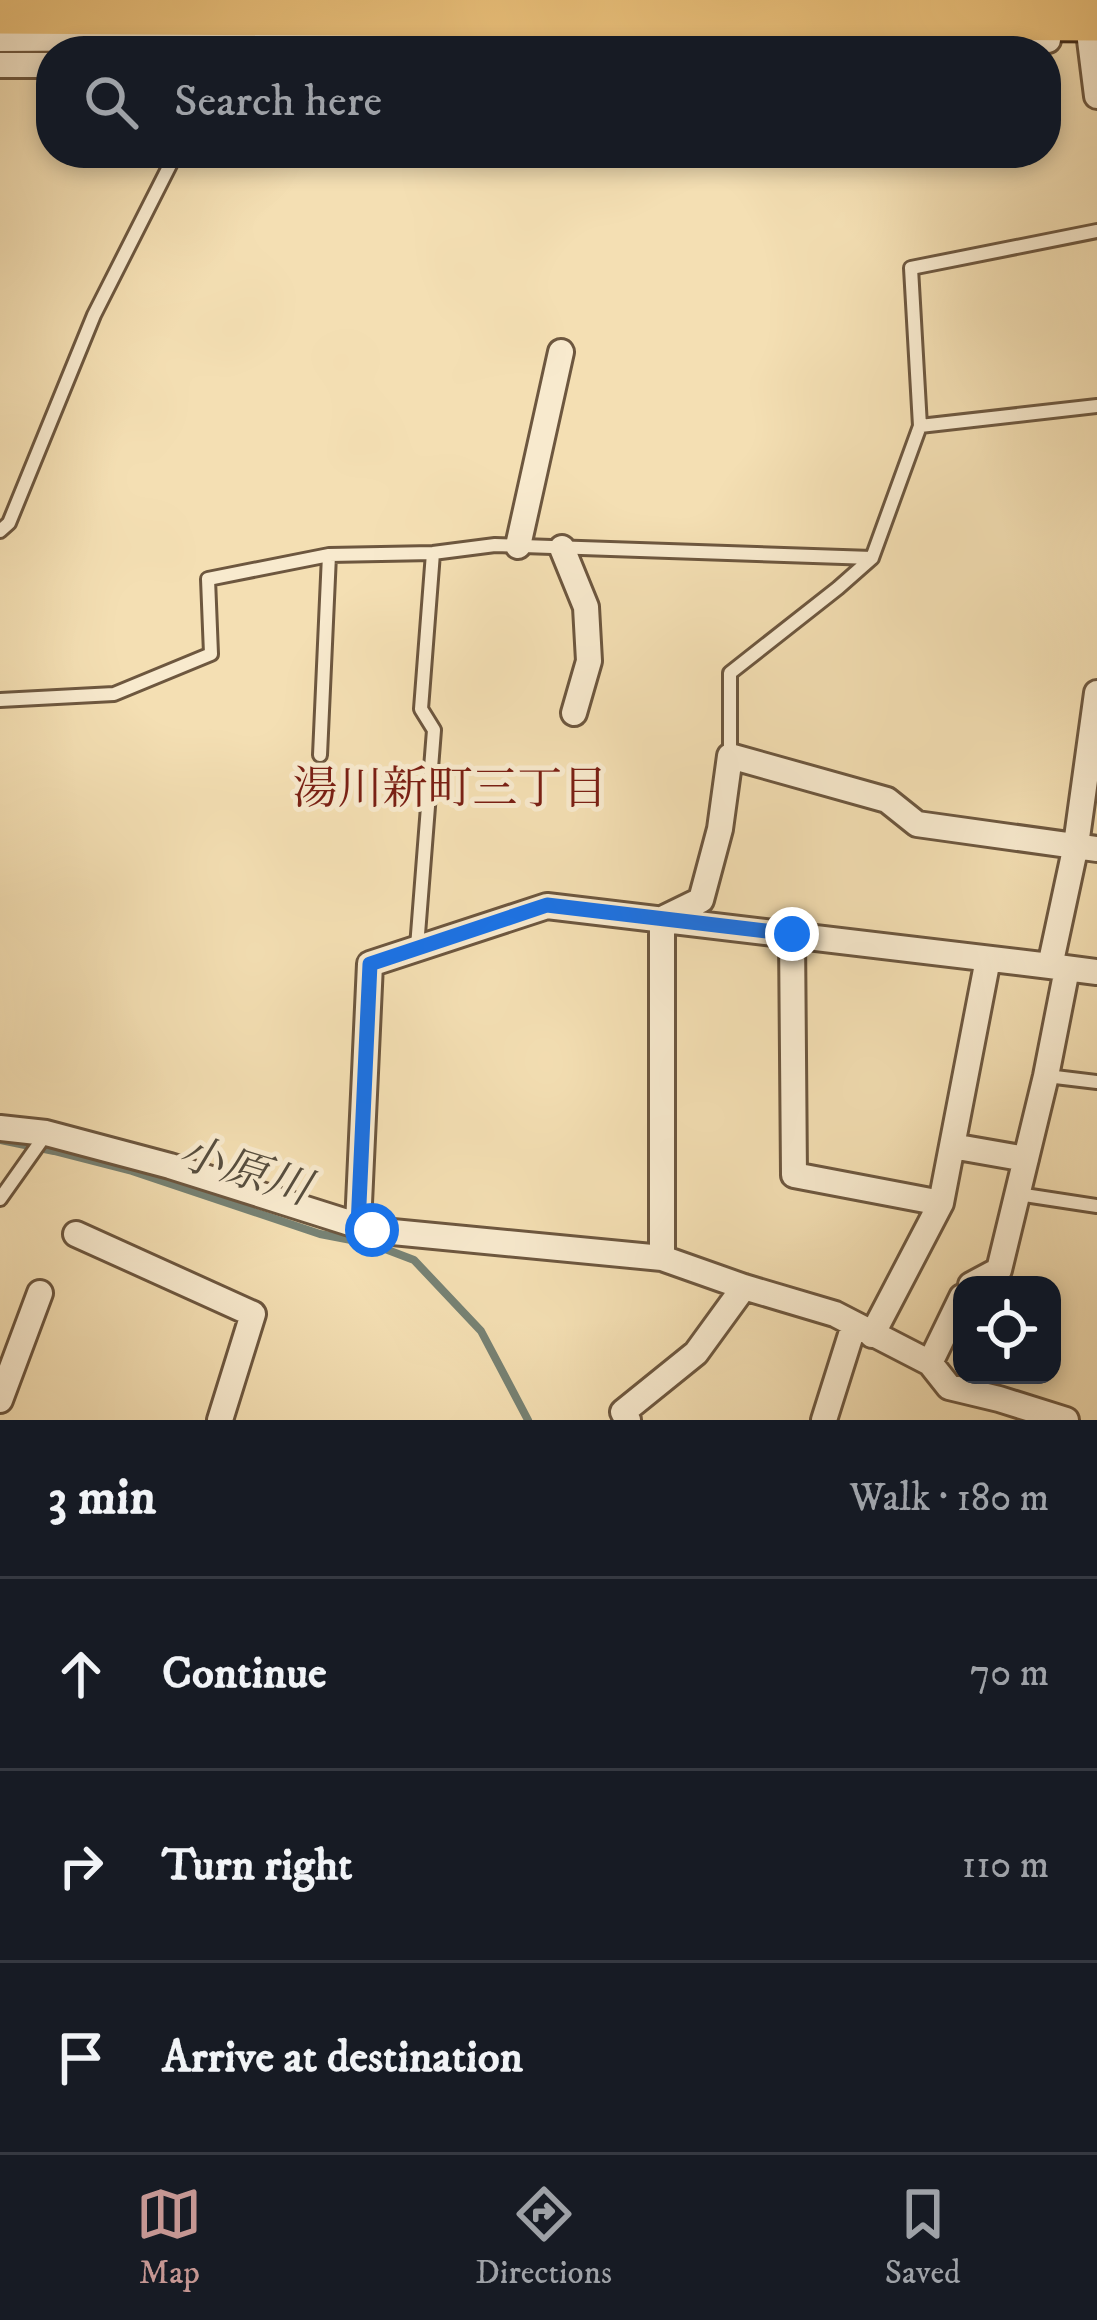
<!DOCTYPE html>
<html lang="en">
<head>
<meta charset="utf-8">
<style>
	body { margin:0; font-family:"IM FELL DW Pica","Noto Serif JP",serif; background:#242831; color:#f1f3f6 }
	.controls { position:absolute; right:36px; bottom:36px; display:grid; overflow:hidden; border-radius:24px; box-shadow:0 6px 18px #0003 }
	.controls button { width:108px; height:108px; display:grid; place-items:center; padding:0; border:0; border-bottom:3px solid #363941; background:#171b24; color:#f1f3f6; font:60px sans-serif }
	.stop { position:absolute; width:36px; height:36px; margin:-27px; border:9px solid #1a73e8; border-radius:50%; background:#fff }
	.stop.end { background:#1a73e8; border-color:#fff; box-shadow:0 3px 12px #0008 }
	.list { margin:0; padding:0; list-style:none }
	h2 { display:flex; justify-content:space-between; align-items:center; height:156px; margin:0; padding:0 48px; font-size:51px }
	h2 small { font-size:39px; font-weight:400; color:#9ea1a6 }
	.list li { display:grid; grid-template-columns:78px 1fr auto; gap:36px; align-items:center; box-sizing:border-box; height:192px; padding:0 48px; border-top:3px solid #363941 }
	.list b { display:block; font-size:45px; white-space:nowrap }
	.list em { font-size:39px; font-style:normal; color:#9ea1a6 }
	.icon { flex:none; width:66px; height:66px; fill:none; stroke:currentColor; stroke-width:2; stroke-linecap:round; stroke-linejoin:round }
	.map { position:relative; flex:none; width:1097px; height:1420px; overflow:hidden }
	.search { position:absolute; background:#171b24; box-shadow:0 6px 18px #0003; left:36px; right:36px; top:36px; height:132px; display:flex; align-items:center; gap:30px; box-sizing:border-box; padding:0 42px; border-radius:48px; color:#9ea1a6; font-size:45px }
	.sheet { height:732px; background:#171b24 }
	nav { display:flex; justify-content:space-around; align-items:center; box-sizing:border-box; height:168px; border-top:3px solid #363941; background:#171b24; font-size:33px; color:#9ea1a6 }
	nav a { display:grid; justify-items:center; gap:6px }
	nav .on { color:#c59692 }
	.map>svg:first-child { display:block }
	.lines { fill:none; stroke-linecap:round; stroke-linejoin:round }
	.stream { stroke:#778274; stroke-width:8 }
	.lane-casing { stroke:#6d573f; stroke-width:18 }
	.street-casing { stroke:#6d573f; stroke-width:30 }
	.highway-casing { stroke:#402a18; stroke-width:51 }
	.lane { stroke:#f8eace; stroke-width:12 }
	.street { stroke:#f8eace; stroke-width:24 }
	.highway { stroke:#eac07a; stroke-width:45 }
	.route { stroke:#1a73e8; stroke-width:15 }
	.labels { text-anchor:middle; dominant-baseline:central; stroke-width:10; stroke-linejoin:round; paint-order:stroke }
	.neighbourhood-label { font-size:45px; fill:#7a1f14; stroke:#f8eace }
	.water-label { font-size:45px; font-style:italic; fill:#574e3e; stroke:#f8eace }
</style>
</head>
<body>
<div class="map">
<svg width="1097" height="1420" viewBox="0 0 1097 1420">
	<rect width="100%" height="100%" fill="#f4dfb3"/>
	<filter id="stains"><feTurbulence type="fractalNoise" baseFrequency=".00167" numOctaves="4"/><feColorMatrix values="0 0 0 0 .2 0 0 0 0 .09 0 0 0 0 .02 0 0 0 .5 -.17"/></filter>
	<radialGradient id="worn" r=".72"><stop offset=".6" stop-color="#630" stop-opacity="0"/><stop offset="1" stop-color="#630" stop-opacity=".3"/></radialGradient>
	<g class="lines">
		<path class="stream" d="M 0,1140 L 54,1151 L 132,1171 L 320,1234 L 372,1244 L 414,1260 L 481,1331 L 528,1420"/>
		<g class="lane-casing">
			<path id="lane" d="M 920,426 L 911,268 L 1097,231
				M 0,531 L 9,523 L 94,315 L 176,153
				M 0,700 L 114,694 L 211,654 L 208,579 L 329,555 L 433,553 L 495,545 L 872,558
				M 320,755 L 329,555
				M 730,756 L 730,673 L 838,588 L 872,558 L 920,426 L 1097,406
				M 417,947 L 434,730 L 421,709 L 433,553
				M 1047,1076 L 1097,1082
				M 1018,1194 L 1097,1206
				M 0,1199 L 46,1134"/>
		</g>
		<g class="street-casing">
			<path id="street" d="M 0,39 L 353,37 L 1048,40
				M 1090,40 L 1097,96
				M 0,65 L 51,65
				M 518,546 L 561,352
				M 562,548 L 586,607 L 589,661 L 574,713
				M 1097,693 L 1076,845 L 1050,966 L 1097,972
				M 792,935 L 794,1175 L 941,1203
				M 0,1128 L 46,1133 L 170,1166 L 372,1230 L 662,1258 L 744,1287 L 835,1314 L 930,1363 L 949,1387 L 999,1399 L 1066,1420
				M 952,1146 L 1026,1159
				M 358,1225 L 370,964 L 547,906 L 1050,966
				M 76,1234 L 253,1314 L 220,1420
				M 662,1258 L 662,919 L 701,900 L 720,829 L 730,756 L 887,800 L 917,824 L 1097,849
				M 971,1285 L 999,1270 L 1046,1076 L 1067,969
				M 872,1335 L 941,1203 L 988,959
				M 930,1363 L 962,1297
				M 0,1400 L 40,1293
				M 628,1420 L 623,1412 L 696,1353 L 744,1287
				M 824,1420 L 854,1325"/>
		</g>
		<g class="highway-casing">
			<path id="highway" d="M 0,11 L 1097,18"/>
		</g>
		<use href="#lane" class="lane"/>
		<use href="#street" class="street"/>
		<use href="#highway" class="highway"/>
	</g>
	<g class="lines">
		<path class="route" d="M 372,1230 L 358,1226 L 370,964 L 547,905 L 792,934"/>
	</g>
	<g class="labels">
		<g class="neighbourhood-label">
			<text x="450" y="790">湯川新町三丁目</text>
		</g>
		<g class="water-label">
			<text transform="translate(244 1172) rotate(17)">小原川</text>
		</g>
	</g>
	<rect width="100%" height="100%" filter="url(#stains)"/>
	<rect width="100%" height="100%" fill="url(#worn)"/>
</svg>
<div class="controls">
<button><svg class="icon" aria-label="locate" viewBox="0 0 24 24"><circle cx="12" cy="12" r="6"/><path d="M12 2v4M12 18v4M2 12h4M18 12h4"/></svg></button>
</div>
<div class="stop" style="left:372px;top:1230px"></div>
<div class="stop end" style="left:792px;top:934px"></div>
<div class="search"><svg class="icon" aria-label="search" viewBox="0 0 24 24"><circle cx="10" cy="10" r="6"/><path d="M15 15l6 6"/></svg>Search here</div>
</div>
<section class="sheet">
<h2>3 min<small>Walk · 180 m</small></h2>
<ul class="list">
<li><svg class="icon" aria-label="ahead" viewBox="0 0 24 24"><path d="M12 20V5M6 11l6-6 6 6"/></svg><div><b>Continue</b></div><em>70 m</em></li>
<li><svg class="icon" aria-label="right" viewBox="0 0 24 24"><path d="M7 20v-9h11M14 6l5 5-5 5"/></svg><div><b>Turn right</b></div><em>110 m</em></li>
<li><svg class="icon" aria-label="arrive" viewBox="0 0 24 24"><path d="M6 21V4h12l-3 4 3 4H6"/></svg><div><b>Arrive at destination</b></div></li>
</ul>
</section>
<nav>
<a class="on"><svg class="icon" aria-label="map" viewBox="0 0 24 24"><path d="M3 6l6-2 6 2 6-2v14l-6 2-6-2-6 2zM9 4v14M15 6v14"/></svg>Map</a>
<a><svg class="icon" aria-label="directions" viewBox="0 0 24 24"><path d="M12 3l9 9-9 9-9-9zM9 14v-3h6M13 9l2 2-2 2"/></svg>Directions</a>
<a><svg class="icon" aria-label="saved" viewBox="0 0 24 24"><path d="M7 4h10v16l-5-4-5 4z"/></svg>Saved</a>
</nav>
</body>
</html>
